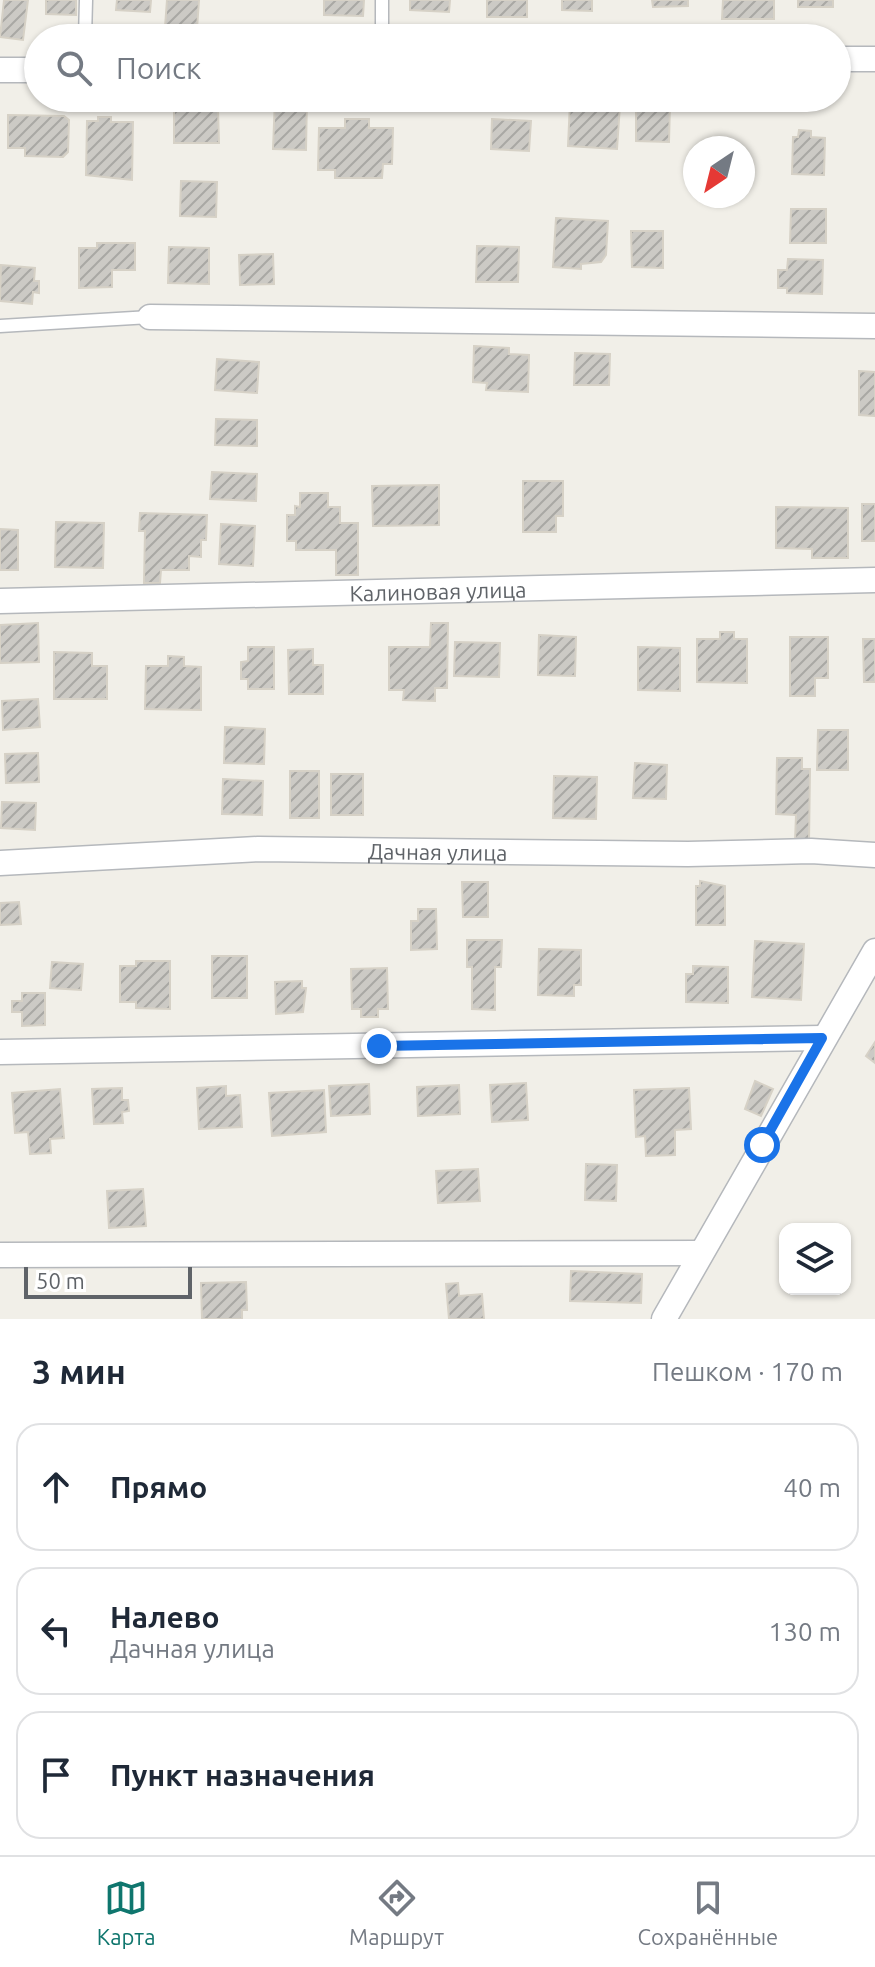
<!DOCTYPE html>
<html lang="ru">
<head>
<meta charset="utf-8">
<style>
	body { margin:0; font-family:Ubuntu,sans-serif; background:#f2f2f3; color:#1f2937 }
	.controls { position:absolute; right:24px; bottom:24px; display:grid; overflow:hidden; border-radius:16px; box-shadow:0 2px 6px #0004 }
	.controls button { width:72px; height:72px; display:grid; place-items:center; padding:0; border:0; border-bottom:2px solid #e0e1e3; background:#fff; color:#1f2937; font:40px sans-serif }
	.compass { position:absolute; left:683px; top:136px; width:72px; height:72px; border-radius:50%; background:#fff; box-shadow:0 2px 6px #0004; rotate:215deg }
	.scale { position:absolute; left:24px; bottom:20px; width:168px; box-sizing:border-box; padding-left:8px; border:4px solid #5f6368; border-top:0; font-size:22px; line-height:28px; white-space:nowrap; color:#5f6368; -webkit-text-stroke:6px #fff; paint-order:stroke }
	.stop { position:absolute; width:24px; height:24px; margin:-18px; border:6px solid #1a73e8; border-radius:50%; background:#fff }
	.stop.end { background:#1a73e8; border-color:#fff; box-shadow:0 2px 8px #0008 }
	.list { margin:0; padding:0; list-style:none }
	h2 { display:flex; justify-content:space-between; align-items:center; height:104px; margin:0; padding:0 32px; font-size:34px }
	h2 small { font-size:26px; font-weight:400; color:#747a83 }
	.list li { display:grid; grid-template-columns:52px 1fr auto; gap:24px; align-items:center; box-sizing:border-box; height:128px; margin:0 16px 16px; padding:0 16px; border:2px solid #e0e1e3; border-radius:24px }
	.list b { display:block; font-size:30px; white-space:nowrap }
	.list p { margin:0; font-size:26px; white-space:nowrap; color:#747a83 }
	.list em { font-size:26px; font-style:normal; color:#747a83 }
	.icon { flex:none; width:44px; height:44px; fill:none; stroke:currentColor; stroke-width:2; stroke-linecap:round; stroke-linejoin:round }
	.map { position:relative; flex:none; width:875px; height:1319px; overflow:hidden }
	.search { position:absolute; background:#fff; box-shadow:0 2px 6px #0004; left:24px; right:24px; top:24px; height:88px; display:flex; align-items:center; gap:20px; box-sizing:border-box; padding:0 28px; border-radius:44px; color:#747a83; font-size:30px }
	.sheet { height:536px; background:#fff }
	nav { display:flex; justify-content:space-around; align-items:center; box-sizing:border-box; height:112px; border-top:2px solid #e0e1e3; background:#fff; font-size:22px; color:#747a83 }
	nav a { display:grid; justify-items:center; gap:4px }
	nav .on { color:#0f766e }
	.map>svg:first-child { display:block }
	.building { fill:url(#building-hatch); stroke:#d6d1c6; stroke-width:2 }
	.lines { fill:none; stroke-linecap:round; stroke-linejoin:round }
	.service-casing { stroke:#b5b8bc; stroke-width:15 }
	.minor-casing { stroke:#b5b8bc; stroke-width:27 }
	.service { stroke:#fff; stroke-width:12 }
	.minor { stroke:#fff; stroke-width:24 }
	.route { stroke:#1a73e8; stroke-width:10 }
	.labels { text-anchor:middle; dominant-baseline:central; stroke-width:6; stroke-linejoin:round; paint-order:stroke }
	.street-label { font-size:22px; fill:#5f6368; stroke:#fff }
</style>
</head>
<body>
<div class="map">
<svg width="875" height="1319" viewBox="0 0 875 1319">
	<defs>
		<pattern id="building-hatch" width="6" height="6" patternUnits="userSpaceOnUse" patternTransform="scale(2)"><rect width="6" height="6" fill="#cccac5"/><path d="M-1 1l2-2M0 6l6-6M5 7l2-2" fill="none" stroke="#a9a8a4"/></pattern>
	</defs>
	<rect width="100%" height="100%" fill="#f1efe8"/>
	<path class="building" d="M 4,0 L 28,0 L 23,40 L 0,37 Z
		M 46,0 L 76,0 L 76,15 L 46,14 Z
		M 117,0 L 151,0 L 150,12 L 116,10 Z
		M 167,0 L 199,0 L 197,29 L 165,27 Z
		M 324,0 L 364,0 L 363,16 L 324,15 Z
		M 410,0 L 450,0 L 449,12 L 410,10 Z
		M 487,0 L 527,0 L 527,17 L 487,17 Z
		M 562,0 L 592,0 L 592,11 L 562,10 Z
		M 652,0 L 688,0 L 688,6 L 653,7 Z
		M 723,0 L 774,0 L 774,19 L 722,19 Z
		M 798,0 L 833,0 L 833,7 L 798,7 Z
		M 275,98 L 307,98 L 306,150 L 273,149 Z
		M 655,99 L 667,100 L 670,104 L 669,142 L 636,141 L 636,103 L 655,104 Z
		M 570,102 L 620,105 L 617,149 L 568,146 Z
		M 174,108 L 218,108 L 219,143 L 174,143 Z
		M 8,115 L 64,116 L 69,120 L 68,152 L 63,157 L 25,156 L 25,148 L 8,148 Z
		M 98,117 L 111,117 L 111,122 L 133,122 L 132,180 L 86,175 L 87,121 L 98,121 Z
		M 345,119 L 369,119 L 369,128 L 393,128 L 392,164 L 383,164 L 382,178 L 335,178 L 335,170 L 318,170 L 319,128 L 345,128 Z
		M 492,119 L 531,121 L 529,151 L 491,149 Z
		M 799,130 L 811,131 L 811,137 L 825,138 L 824,175 L 792,174 L 793,137 L 798,137 Z
		M 181,181 L 217,182 L 216,217 L 180,216 Z
		M 791,209 L 826,209 L 826,243 L 790,243 Z
		M 556,218 L 608,221 L 606,255 L 601,262 L 581,264 L 581,269 L 553,267 Z
		M 631,231 L 663,231 L 663,268 L 632,267 Z
		M 97,243 L 135,243 L 135,270 L 112,270 L 112,287 L 79,288 L 79,248 L 97,248 Z
		M 477,246 L 519,247 L 518,282 L 476,282 Z
		M 169,247 L 209,248 L 209,284 L 168,283 Z
		M 273,254 L 274,284 L 240,285 L 239,255 Z
		M 788,259 L 823,260 L 822,294 L 787,293 L 787,288 L 778,288 L 778,270 L 787,270 Z
		M 1,265 L 35,268 L 34,281 L 39,281 L 39,293 L 33,292 L 32,304 L 0,301 Z
		M 474,346 L 509,348 L 509,354 L 529,355 L 528,392 L 486,390 L 487,383 L 473,382 Z
		M 575,353 L 610,354 L 609,385 L 574,385 Z
		M 217,359 L 259,362 L 257,393 L 215,390 Z
		M 859,371 L 875,372 L 875,416 L 859,415 Z
		M 216,419 L 257,420 L 257,446 L 215,445 Z
		M 212,472 L 257,474 L 256,501 L 210,499 Z
		M 523,481 L 563,481 L 563,516 L 556,516 L 556,532 L 523,532 Z
		M 439,485 L 439,525 L 373,526 L 372,486 Z
		M 300,493 L 328,493 L 328,507 L 340,507 L 340,523 L 358,523 L 358,575 L 336,575 L 336,550 L 296,550 L 296,541 L 287,541 L 287,515 L 295,515 L 295,506 L 300,507 Z
		M 862,504 L 875,504 L 875,541 L 862,541 Z
		M 776,507 L 848,508 L 848,558 L 812,558 L 812,549 L 776,548 Z
		M 140,513 L 207,515 L 206,540 L 201,540 L 201,557 L 189,556 L 189,570 L 161,570 L 160,583 L 144,583 L 145,531 L 139,531 Z
		M 56,522 L 104,523 L 103,568 L 55,567 Z
		M 221,524 L 255,526 L 253,566 L 219,564 Z
		M 0,529 L 18,530 L 18,570 L 0,570 Z
		M 38,623 L 39,662 L 0,663 L 0,625 Z
		M 431,623 L 448,623 L 447,688 L 435,688 L 435,701 L 403,700 L 404,690 L 389,690 L 389,647 L 430,647 Z
		M 720,632 L 734,632 L 734,639 L 747,639 L 747,683 L 697,682 L 697,639 L 720,639 Z
		M 539,635 L 576,637 L 575,676 L 538,675 Z
		M 790,637 L 828,637 L 828,678 L 815,678 L 815,696 L 790,696 Z
		M 863,639 L 875,639 L 875,682 L 864,682 Z
		M 455,642 L 500,643 L 499,677 L 454,676 Z
		M 248,647 L 274,647 L 274,689 L 248,689 L 248,679 L 241,679 L 241,662 L 248,661 Z
		M 638,647 L 680,648 L 680,691 L 638,690 Z
		M 313,649 L 313,665 L 323,665 L 323,694 L 289,694 L 288,650 Z
		M 54,652 L 92,653 L 92,666 L 107,666 L 107,699 L 54,699 Z
		M 168,656 L 184,657 L 184,666 L 201,667 L 201,710 L 145,709 L 146,666 L 168,666 Z
		M 38,699 L 40,727 L 3,730 L 2,701 Z
		M 225,727 L 265,729 L 264,764 L 224,763 Z
		M 818,730 L 848,730 L 848,770 L 817,770 Z
		M 38,753 L 39,782 L 6,783 L 5,754 Z
		M 777,758 L 802,758 L 802,769 L 810,769 L 809,842 L 795,841 L 796,815 L 776,814 Z
		M 635,763 L 667,765 L 666,799 L 633,798 Z
		M 290,771 L 319,771 L 319,818 L 290,818 Z
		M 331,774 L 363,774 L 363,815 L 331,815 Z
		M 554,776 L 597,777 L 596,819 L 553,818 Z
		M 223,779 L 263,781 L 262,815 L 222,814 Z
		M 2,802 L 36,803 L 35,830 L 1,828 Z
		M 700,881 L 725,886 L 725,925 L 696,925 L 696,886 L 700,886 Z
		M 462,882 L 488,882 L 488,917 L 463,917 Z
		M 19,902 L 21,924 L 0,925 L 0,903 Z
		M 418,909 L 436,909 L 437,949 L 411,950 L 411,921 L 418,921 Z
		M 467,940 L 502,940 L 501,967 L 495,967 L 495,1010 L 472,1009 L 472,967 L 467,967 Z
		M 755,941 L 804,944 L 801,1000 L 752,997 Z
		M 539,949 L 581,950 L 581,985 L 574,985 L 574,996 L 538,995 Z
		M 212,956 L 247,956 L 247,998 L 212,998 Z
		M 136,961 L 170,961 L 170,1009 L 136,1008 L 136,1002 L 120,1002 L 120,966 L 136,966 Z
		M 52,962 L 83,964 L 81,990 L 50,988 Z
		M 693,966 L 728,967 L 728,1003 L 686,1002 L 686,974 L 693,974 Z
		M 387,968 L 388,1009 L 378,1009 L 378,1017 L 361,1017 L 361,1009 L 352,1009 L 351,969 Z
		M 302,981 L 302,988 L 306,988 L 303,1012 L 276,1014 L 275,982 Z
		M 22,993 L 45,993 L 45,1025 L 22,1026 L 22,1012 L 12,1012 L 12,1001 L 22,1001 Z
		M 875,1042 L 875,1063 L 866,1056 Z
		M 755,1081 L 773,1089 L 761,1116 L 745,1109 Z
		M 526,1083 L 528,1120 L 492,1122 L 490,1085 Z
		M 369,1084 L 370,1114 L 331,1116 L 329,1086 Z
		M 459,1085 L 460,1114 L 418,1116 L 417,1087 Z
		M 226,1086 L 226,1096 L 240,1095 L 242,1127 L 199,1129 L 197,1088 Z
		M 122,1088 L 122,1100 L 128,1100 L 129,1111 L 122,1112 L 123,1123 L 94,1124 L 92,1089 Z
		M 689,1088 L 691,1129 L 675,1130 L 675,1155 L 646,1156 L 645,1136 L 636,1137 L 634,1090 Z
		M 60,1089 L 64,1138 L 50,1139 L 51,1153 L 30,1154 L 28,1132 L 15,1133 L 12,1093 Z
		M 324,1090 L 326,1132 L 272,1136 L 269,1093 Z
		M 586,1164 L 617,1165 L 616,1201 L 585,1200 Z
		M 478,1169 L 480,1201 L 438,1203 L 436,1171 Z
		M 143,1189 L 146,1226 L 109,1228 L 107,1191 Z
		M 571,1271 L 642,1274 L 641,1303 L 570,1301 Z
		M 246,1282 L 247,1310 L 242,1310 L 242,1319 L 202,1319 L 201,1283 Z
		M 458,1283 L 459,1296 L 482,1294 L 484,1319 L 449,1319 L 446,1284 Z"/>
	<g class="lines">
		<g class="service-casing">
			<path id="service" d="M 85,38 L 86,0
				M 382,38 L 382,0
				M 0,326 L 150,317"/>
		</g>
		<g class="minor-casing">
			<g id="minor">
				<path d="M 837,59 L 875,59"/>
				<path d="M 0,70 L 38,70"/>
				<path d="M 150,317 L 875,326"/>
				<path id="s1" d="M 0,601 L 875,580"/>
				<path id="s2" d="M 0,863 L 258,849 L 688,854 L 811,851 L 875,855"/>
				<path d="M 0,1052 L 822,1038"/>
				<path d="M 0,1255 L 701,1253"/>
				<path d="M 664,1319 L 875,951"/>
			</g>
		</g>
		<use href="#service" class="service"/>
		<use href="#minor" class="minor"/>
	</g>
	<g class="lines">
		<path class="route" d="M 379,1046 L 822,1038 L 762,1145"/>
	</g>
	<g class="labels">
		<g class="street-label">
			<text stroke="none"><textPath href="#s1" startOffset="438">Калиновая улица</textPath></text>
			<text stroke="none"><textPath href="#s2" startOffset="438">Дачная улица</textPath></text>
		</g>
	</g>
</svg>
<div class="controls">
<button><svg class="icon" aria-label="layers" viewBox="0 0 24 24"><path d="M12 4l9 5-9 5-9-5zM3 14l9 5 9-5"/></svg></button>
</div>
<svg class="compass" viewBox="-18 -18 36 36"><path d="M0-13l5 13h-10z" fill="#e53935"/><path d="M0 13l5-13h-10z" fill="#747a83"/></svg>
<div class="scale">50 m</div>
<div class="stop" style="left:762px;top:1145px"></div>
<div class="stop end" style="left:379px;top:1046px"></div>
<div class="search"><svg class="icon" aria-label="search" viewBox="0 0 24 24"><circle cx="10" cy="10" r="6"/><path d="M15 15l6 6"/></svg>Поиск</div>
</div>
<section class="sheet">
<h2>3 мин<small>Пешком · 170 m</small></h2>
<ul class="list">
<li><svg class="icon" aria-label="ahead" viewBox="0 0 24 24"><path d="M12 20V5M6 11l6-6 6 6"/></svg><div><b>Прямо</b></div><em>40 m</em></li>
<li><svg class="icon" aria-label="left" viewBox="0 0 24 24"><path d="M17 20v-9H6M10 6l-5 5 5 5"/></svg><div><b>Налево</b><p>Дачная улица</p></div><em>130 m</em></li>
<li><svg class="icon" aria-label="arrive" viewBox="0 0 24 24"><path d="M6 21V4h12l-3 4 3 4H6"/></svg><div><b>Пункт назначения</b></div></li>
</ul>
</section>
<nav>
<a class="on"><svg class="icon" aria-label="map" viewBox="0 0 24 24"><path d="M3 6l6-2 6 2 6-2v14l-6 2-6-2-6 2zM9 4v14M15 6v14"/></svg>Карта</a>
<a><svg class="icon" aria-label="directions" viewBox="0 0 24 24"><path d="M12 3l9 9-9 9-9-9zM9 14v-3h6M13 9l2 2-2 2"/></svg>Маршрут</a>
<a><svg class="icon" aria-label="saved" viewBox="0 0 24 24"><path d="M7 4h10v16l-5-4-5 4z"/></svg>Сохранённые</a>
</nav>
</body>
</html>
